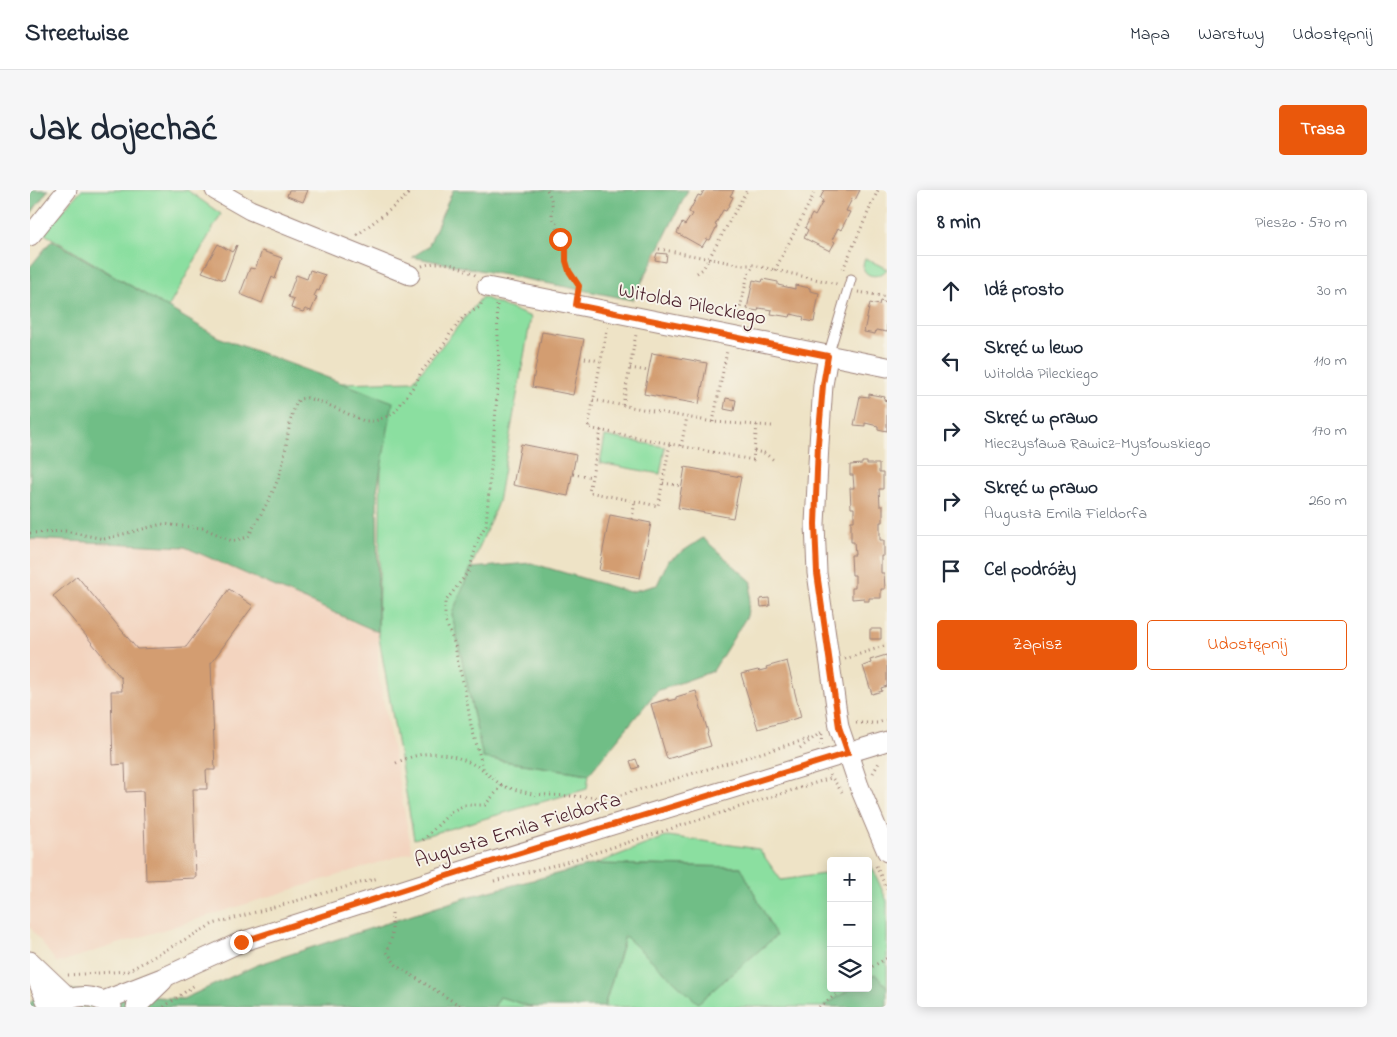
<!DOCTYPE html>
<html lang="pl">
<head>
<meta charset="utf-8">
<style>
	body { margin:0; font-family:"Indie Flower",sans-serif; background:#f6f6f7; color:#1f2937 }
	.controls { position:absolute; right:15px; bottom:15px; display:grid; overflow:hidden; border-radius:5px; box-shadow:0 2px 12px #0003 }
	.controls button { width:45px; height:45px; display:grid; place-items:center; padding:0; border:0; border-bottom:1px solid #e0e1e3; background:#fff; color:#1f2937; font:25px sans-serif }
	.stop { position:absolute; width:15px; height:15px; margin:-11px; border:4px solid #ea580c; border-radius:50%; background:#fff }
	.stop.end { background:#ea580c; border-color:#fff; box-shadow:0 1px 5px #0008 }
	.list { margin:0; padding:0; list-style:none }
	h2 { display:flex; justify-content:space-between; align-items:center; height:65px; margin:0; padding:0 20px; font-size:21px }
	h2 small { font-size:16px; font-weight:400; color:#747a83 }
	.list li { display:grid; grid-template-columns:32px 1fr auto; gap:15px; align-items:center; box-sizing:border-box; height:70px; padding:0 20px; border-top:1px solid #e0e1e3 }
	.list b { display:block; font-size:19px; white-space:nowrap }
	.list p { margin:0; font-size:16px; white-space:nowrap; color:#747a83 }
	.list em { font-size:16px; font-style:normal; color:#747a83 }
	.actions { display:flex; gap:10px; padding:15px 20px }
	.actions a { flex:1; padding:11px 0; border:1px solid #ea580c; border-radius:5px; text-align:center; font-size:18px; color:#ea580c }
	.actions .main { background:#ea580c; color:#fff }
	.icon { flex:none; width:28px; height:28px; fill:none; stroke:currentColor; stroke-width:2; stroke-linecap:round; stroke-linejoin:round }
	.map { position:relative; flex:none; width:857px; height:817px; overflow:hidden; border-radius:5px }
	header { display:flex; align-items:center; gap:30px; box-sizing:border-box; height:70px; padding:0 25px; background:#fff; border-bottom:1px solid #e0e1e3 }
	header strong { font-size:24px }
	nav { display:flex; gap:28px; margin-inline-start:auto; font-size:18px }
	.intro { display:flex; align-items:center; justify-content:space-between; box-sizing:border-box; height:120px; padding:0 30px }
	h1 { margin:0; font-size:35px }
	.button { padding:12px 22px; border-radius:5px; background:#ea580c; color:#fff; font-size:18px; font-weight:700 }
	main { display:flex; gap:30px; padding:0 30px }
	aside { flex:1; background:#fff; border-radius:5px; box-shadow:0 2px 12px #0003 }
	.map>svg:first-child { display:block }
	.built { fill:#f3d4bf }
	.green { fill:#8bdfa0; stroke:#6a7f66 }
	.forest { fill:#70be86; stroke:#5d6e58 }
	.building { fill:#d39d71 }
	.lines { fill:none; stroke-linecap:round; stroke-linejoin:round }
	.service-casing { stroke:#9c8178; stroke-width:11 }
	.minor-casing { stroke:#9c8178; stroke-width:21 }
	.path { stroke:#9c8178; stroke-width:3; stroke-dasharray:1 4; stroke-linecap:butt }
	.service { stroke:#fff; stroke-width:9 }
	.minor { stroke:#fff; stroke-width:19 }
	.route { stroke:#ea580c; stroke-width:6 }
	.labels { text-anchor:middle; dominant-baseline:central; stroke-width:4; stroke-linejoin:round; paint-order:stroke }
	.street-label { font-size:21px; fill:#4a1f2b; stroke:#f7f3e8 }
</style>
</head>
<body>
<header>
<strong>Streetwise</strong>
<nav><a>Mapa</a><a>Warstwy</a><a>Udostępnij</a></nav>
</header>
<div class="intro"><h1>Jak dojechać</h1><a class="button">Trasa</a></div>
<main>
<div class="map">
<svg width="857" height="817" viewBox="0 0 857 817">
	<rect width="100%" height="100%" fill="#f7f3e8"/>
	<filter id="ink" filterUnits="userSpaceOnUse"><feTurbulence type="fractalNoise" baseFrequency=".02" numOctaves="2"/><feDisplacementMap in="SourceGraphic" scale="10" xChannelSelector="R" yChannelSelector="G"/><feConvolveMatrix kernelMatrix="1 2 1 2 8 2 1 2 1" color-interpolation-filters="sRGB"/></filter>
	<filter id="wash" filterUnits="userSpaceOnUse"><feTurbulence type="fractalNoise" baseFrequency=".0096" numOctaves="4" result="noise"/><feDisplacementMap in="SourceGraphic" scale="20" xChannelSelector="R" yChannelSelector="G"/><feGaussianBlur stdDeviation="1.12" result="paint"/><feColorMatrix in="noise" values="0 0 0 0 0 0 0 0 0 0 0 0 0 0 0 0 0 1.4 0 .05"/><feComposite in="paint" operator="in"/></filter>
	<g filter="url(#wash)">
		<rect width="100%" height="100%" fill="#eee3c6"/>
		<path class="built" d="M 0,349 L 155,357 L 348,442 L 348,482 L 382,662 L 27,773 L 0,737 Z"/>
		<path class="green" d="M 51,0 L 157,0 L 191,24 L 138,118 L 13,43 Z
			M 835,68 L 857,79 C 847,92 827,85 835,68 Z
			M 452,107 L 501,127 L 468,312 L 422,424 L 453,568 L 559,584 L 557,599 L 384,649 L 348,442 L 351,271 L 312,193 L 383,191 Z
			M 575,246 L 635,257 L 630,284 L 570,273 Z
			M 638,646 L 729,659 L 751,690 L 801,683 L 801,798 L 822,798 L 793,817 L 574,817 L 595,746 L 711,677 L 565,674 Z
			M 842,677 L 857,711 L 857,797 L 845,784 L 838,788 L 838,678 Z
			M 470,806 L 502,817 L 464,817 Z"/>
		<path class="forest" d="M 0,0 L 18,0 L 0,25 Z
			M 423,0 L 658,0 L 603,110 L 382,67 L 398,57 Z
			M 22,50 L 188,147 L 363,212 L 347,301 L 348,442 L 155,357 L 0,349 L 0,77 Z
			M 673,348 L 722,392 L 717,426 L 683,481 L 627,501 L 559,584 L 453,568 L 422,424 L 441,378 L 501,373 L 600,402 L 627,395 L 638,371 Z
			M 565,674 L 711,677 L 746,746 L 668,813 L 595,746 L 574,817 L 502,817 L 470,807 L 464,817 L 0,817 L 0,813 L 17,798 L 153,809 L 227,775 L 441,706 Z
			M 845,784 L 857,797 L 857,817 L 793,817 L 822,798 L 838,798 L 838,788 Z"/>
		<g id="blocks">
			<path class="building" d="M 259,0 L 278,0 L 273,12 L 257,6 Z
				M 674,0 L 704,0 L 700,6 L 703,7 L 696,21 L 693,20 L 685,35 L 687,36 L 680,50 L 677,49 L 672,57 L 647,43 L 652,33 L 655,35 L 662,24 L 659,22 L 668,5 L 671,6 Z
				M 794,0 L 830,0 L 825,10 L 822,9 L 816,21 L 820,22 L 811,40 L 808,38 L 802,50 L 805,52 L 800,61 L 774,48 L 778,40 L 775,38 L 782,24 L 785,26 L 793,11 L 790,9 Z
				M 188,54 L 202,62 L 207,55 L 194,90 L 172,82 Z
				M 232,61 L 252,68 L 245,89 L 242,87 L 232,113 L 210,104 L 220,78 L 225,79 Z
				M 627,63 L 637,64 L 636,72 L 625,70 Z
				M 280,80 L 295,85 L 289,101 L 287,100 L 284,106 L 287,107 L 281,121 L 275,119 L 273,122 L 261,118 L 264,109 L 258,107 L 266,85 L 277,89 Z
				M 733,89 L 748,92 L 748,95 L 765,99 L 765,95 L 780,98 L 780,101 L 789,103 L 784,132 L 773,130 L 774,127 L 761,124 L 760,127 L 741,124 L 742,120 L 729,118 L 728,121 L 717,119 L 723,90 L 732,92 Z
				M 850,111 L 857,113 L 857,142 L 846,140 L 845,144 L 834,142 L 840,113 L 849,115 Z
				M 512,142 L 554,149 L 543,205 L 502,197 Z
				M 622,163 L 677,173 L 669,214 L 614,204 Z
				M 839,204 L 855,207 L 854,210 L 857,211 L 857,241 L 848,239 L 848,236 L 835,233 L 835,236 L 824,235 L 830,206 L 839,207 Z
				M 696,208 L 706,210 L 704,221 L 694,219 Z
				M 491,254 L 546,265 L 538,306 L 483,295 Z
				M 832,272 L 837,272 L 837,274 L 849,274 L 849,283 L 853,283 L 853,299 L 849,299 L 850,316 L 853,316 L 853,332 L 850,332 L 850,350 L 854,350 L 854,366 L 851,366 L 851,383 L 854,383 L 855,399 L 851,399 L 851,408 L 839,408 L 839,411 L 834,411 L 834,408 L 822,409 L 822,398 L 825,398 L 825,385 L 822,385 L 821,365 L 825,365 L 824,352 L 821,352 L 821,331 L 824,331 L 824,318 L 821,318 L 820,298 L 824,298 L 823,285 L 820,285 L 820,275 L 832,274 Z
				M 655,277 L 711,287 L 703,328 L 648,318 Z
				M 580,325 L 621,333 L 610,388 L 569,380 Z
				M 47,386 L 107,459 L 156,457 L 199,399 L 223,416 L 181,473 L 185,580 L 176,580 L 177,599 L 163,599 L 166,688 L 116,690 L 113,601 L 96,602 L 95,574 L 83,575 L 81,501 L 92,501 L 91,488 L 23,406 Z
				M 739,408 L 740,416 L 731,417 L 730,409 Z
				M 840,439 L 851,439 L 851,449 L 840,449 Z
				M 856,465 L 857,468 L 857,496 L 851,498 L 852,501 L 842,504 L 833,476 L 841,473 L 840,470 Z
				M 757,471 L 771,527 L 728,539 L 711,484 L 728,480 L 729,481 L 737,479 L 736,477 Z
				M 666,501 L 678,542 L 677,543 L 681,556 L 637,569 L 621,514 L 638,509 L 638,511 L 646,509 L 646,507 Z
				M 606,569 L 609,577 L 603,579 L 600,571 Z"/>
		</g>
	</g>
	<g filter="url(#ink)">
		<use href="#blocks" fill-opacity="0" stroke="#9c8178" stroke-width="1"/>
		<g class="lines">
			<g class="service-casing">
				<path id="service" d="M 798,166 L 821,89"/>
			</g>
			<g class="minor-casing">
				<path id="minor" d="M 185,0 L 220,20 L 380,85
					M 0,46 L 37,0
					M 457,97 L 857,177
					M 798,166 L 793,195 L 789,254 L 785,334 L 787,383 L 809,537 L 829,596 L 857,662
					M 0,771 L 40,809
					M 2,777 L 19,817
					M 73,811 L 137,786 L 211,752 L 451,675 L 857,551
					M 28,817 C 44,802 66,804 82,817
					M 106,817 L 133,791"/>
			</g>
			<path class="path" d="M 517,0 C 522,9 523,16 522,26 L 526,33 L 530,49 L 536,60 L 536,71 L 539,81 L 549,96 L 549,98
				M 327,45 L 361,19 L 383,0
				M 629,59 L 712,75 L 723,75 L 807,94
				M 392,76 C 413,69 428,75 447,86
				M 813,79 L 848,0
				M 745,80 L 786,0
				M 667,83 L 673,79 L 717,0
				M 828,102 L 857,107
				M 467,115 L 469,183 L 456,335 L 448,349 L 439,381 L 415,412 L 415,430 L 425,455 L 428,474 L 434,495 L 441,535 L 454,581 L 472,596
				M 707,132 L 718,84 L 723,76
				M 579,139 L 577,139 L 558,238 L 723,270 L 727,235
				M 550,167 L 570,171
				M 600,178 L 618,181
				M 563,210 L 683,232 L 742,236
				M 593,215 L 606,144
				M 683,232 L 697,161
				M 571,240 L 559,302 L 628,316 L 640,254
				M 651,256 L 657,227
				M 724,261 L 734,263 L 744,270
				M 543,284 L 562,287
				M 633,293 L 652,296
				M 602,329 L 605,311
				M 0,343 L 35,341 L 74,349 L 132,334 L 173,338 L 202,351 L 218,347 C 230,325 244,304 251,280 C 257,260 258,225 269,209 L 277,208 L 294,213 L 334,231 L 345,231 L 363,224 L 386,193 L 391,182 L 415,153 L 420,144 L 434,126 L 450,117 L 452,111
				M 815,469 L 857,455
				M 826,533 L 847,533 L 857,530
				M 791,555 L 792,541
				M 770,558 L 793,541
				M 366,573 C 400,557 422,562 454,580
				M 843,583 L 850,571
				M 800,585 L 812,602
				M 581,608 L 781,548
				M 393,650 L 421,622 L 434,615 L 455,615 L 472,596 L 502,604 L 581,608 L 583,617
				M 846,676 L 857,699
				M 464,691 L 536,672 L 801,588
				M 362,723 L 362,747 L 357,762 L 367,776 L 432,817
				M 838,779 L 857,768
				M 38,785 L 98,781 L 183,734 L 348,688
				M 134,817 L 166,794
				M 789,817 L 808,803 L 812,798"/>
			<use href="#service" class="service"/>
			<use href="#minor" class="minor"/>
		</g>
	</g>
	<g class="lines" filter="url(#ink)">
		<path class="route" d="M 211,752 L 451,675 L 818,563 L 809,537 L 787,383 L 785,334 L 788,254 L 793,195 L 798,166 L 546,115 L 549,96 L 539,81 L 536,71 L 536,60 L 530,49"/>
	</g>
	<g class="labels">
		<g class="street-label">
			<text transform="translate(662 115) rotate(11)">Witolda Pileckiego</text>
			<text transform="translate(488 641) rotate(-17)">Augusta Emila Fieldorfa</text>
		</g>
	</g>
</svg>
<div class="controls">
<button>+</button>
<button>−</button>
<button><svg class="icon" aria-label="layers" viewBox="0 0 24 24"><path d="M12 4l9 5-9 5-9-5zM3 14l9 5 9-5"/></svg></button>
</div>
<div class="stop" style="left:530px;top:49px"></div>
<div class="stop end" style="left:211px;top:752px"></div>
</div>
<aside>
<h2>8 min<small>Pieszo · 570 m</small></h2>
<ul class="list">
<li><svg class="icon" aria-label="ahead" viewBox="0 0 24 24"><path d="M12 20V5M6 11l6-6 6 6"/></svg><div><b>Idź prosto</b></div><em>30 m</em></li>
<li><svg class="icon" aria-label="left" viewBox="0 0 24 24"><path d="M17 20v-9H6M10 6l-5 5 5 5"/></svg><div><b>Skręć w lewo</b><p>Witolda Pileckiego</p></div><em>110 m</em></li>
<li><svg class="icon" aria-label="right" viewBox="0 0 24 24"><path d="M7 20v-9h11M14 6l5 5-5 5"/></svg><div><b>Skręć w prawo</b><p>Mieczysława Rawicz-Mysłowskiego</p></div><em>170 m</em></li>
<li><svg class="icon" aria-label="right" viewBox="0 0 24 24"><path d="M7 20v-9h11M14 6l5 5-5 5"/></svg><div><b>Skręć w prawo</b><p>Augusta Emila Fieldorfa</p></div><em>260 m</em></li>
<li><svg class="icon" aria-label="arrive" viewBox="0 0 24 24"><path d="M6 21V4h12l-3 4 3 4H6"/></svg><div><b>Cel podróży</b></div></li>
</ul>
<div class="actions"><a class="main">Zapisz</a><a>Udostępnij</a></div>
</aside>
</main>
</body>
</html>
